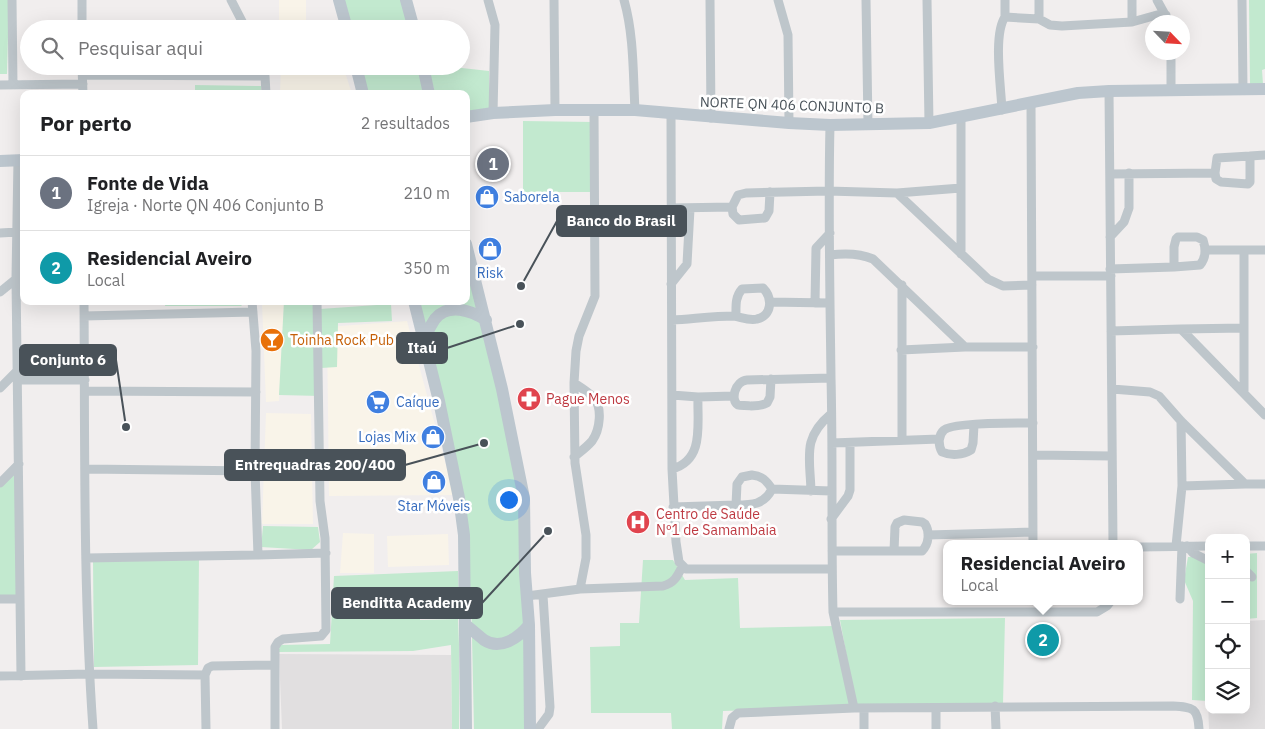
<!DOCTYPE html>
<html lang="pt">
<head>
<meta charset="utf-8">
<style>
	body { margin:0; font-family:"IBM Plex Sans",sans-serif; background:#f6f6f6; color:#202124 }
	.controls { position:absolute; right:15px; bottom:15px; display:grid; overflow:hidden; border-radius:10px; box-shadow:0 5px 20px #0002 }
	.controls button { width:45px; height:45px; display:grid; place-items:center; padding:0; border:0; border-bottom:1px solid #e0e0e0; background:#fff; color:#202124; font:25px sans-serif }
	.compass { position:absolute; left:1145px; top:15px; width:45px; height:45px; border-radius:50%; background:#fff; box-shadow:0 5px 20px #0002; rotate:115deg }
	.you { position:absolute; left:508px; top:499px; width:18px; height:18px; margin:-12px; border:4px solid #fff; border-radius:50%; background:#1a73e8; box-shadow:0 0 0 8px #1a73e833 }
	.badge { display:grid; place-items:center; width:32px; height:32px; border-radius:50%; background:#2f7cca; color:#fff; font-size:16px; font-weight:700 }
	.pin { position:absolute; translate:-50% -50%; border:2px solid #fff; box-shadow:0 1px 5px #0006 }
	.popup { position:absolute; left:943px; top:540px; width:200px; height:65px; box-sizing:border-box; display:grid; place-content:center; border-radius:10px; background:#fff; filter:drop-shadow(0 1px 4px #0005); font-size:16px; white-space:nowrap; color:#757577 }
	.popup b { font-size:19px; color:#202124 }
	.popup::after { content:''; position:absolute; left:50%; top:100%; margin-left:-10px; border:10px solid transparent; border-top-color:#fff }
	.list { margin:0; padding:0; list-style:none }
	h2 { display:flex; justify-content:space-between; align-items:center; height:65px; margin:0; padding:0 20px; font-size:21px }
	h2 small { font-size:16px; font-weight:400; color:#757577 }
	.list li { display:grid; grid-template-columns:32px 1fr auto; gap:15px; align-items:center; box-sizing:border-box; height:75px; padding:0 20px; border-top:1px solid #e0e0e0 }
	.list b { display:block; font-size:19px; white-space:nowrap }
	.list p { margin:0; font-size:16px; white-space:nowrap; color:#757577 }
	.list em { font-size:16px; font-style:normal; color:#757577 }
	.icon { flex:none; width:28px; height:28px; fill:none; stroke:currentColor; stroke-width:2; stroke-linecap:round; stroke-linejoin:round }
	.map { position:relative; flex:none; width:1265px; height:729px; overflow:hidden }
	.search { position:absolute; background:#fff; box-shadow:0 5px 20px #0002; left:20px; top:20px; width:450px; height:55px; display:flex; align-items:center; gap:12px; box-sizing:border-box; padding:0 18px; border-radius:28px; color:#757577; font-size:19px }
	.panel { position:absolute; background:#fff; box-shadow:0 5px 20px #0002; left:20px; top:90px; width:450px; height:215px; border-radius:10px }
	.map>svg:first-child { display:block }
	.commercial { fill:#f9f4e9 }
	.education { fill:#e1dfe0 }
	.green { fill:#c2e9cf }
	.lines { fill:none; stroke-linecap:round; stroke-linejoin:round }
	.street { stroke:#bec6cb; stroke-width:9 }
	.secondary { stroke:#bcc6ce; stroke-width:12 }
	.labels { text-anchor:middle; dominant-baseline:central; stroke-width:5; stroke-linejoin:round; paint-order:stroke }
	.street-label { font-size:14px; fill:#495259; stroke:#fff }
	.shop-label { font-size:14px; fill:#366cbe; stroke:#fff; text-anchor:start }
	.food-label { font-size:14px; fill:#c56008; stroke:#fff; text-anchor:start }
	.health-label { font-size:14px; fill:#be3a42; stroke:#fff; text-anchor:start }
	.leader { fill:none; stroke:#495259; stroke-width:2 }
	.callout-dot { fill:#495259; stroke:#fff; stroke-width:2 }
	.callout { fill:#495259; stroke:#495259; stroke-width:2 }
	.callout-label { font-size:15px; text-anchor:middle; font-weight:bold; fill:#fff }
</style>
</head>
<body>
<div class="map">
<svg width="1265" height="729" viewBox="0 0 1265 729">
	<rect width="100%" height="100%" fill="#f1eeee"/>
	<path class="commercial" d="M 279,0 L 306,0 L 306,26 L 279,26 Z
		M 281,66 L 343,66 L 352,94 L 280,94 Z
		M 262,303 L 284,303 L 279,401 L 266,402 Z
		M 407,321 L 454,495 L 329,496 L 327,327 Z
		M 266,413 L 311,414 L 313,524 L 262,524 Z
		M 343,533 L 374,534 L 374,573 L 340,573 Z
		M 448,534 L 449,565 L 388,567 L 387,536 Z"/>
	<path class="education" d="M 1265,620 L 1265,729 L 1209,729 L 1205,621 L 1209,621 L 1209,710 L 1246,710 L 1246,621 Z
		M 279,654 L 451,655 L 452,729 L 282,729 Z"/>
	<path class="green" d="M 0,0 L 9,0 L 7,74 L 0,74 Z
		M 344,0 L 408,0 L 415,29 L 352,29 Z
		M 1249,0 L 1265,0 L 1265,69 L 1262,70 L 1263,84 L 1250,84 Z
		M 361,66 L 425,66 L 432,94 L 368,94 Z
		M 428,66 L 444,66 L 489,71 L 489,109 L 466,113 L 466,94 L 435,94 Z
		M 195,85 L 261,86 L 261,94 L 195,94 Z
		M 523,121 L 594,122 L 593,192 L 523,192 Z
		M 466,232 L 490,326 L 526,498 L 533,729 L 474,729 L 471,591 L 420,301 L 466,301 Z
		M 166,301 L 246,301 L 241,306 L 165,306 Z
		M 284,301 L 320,301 L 320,309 L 391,304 L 392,321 L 338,323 L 337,367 L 321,368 L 321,396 L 279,395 Z
		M 21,456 L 21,600 L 0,600 L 0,478 Z
		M 263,526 L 318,527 L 320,542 L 311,550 L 261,547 Z
		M 1257,553 L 1257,618 L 1246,619 L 1246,554 Z
		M 1209,556 L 1209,619 L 1205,620 L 1208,701 L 1192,700 L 1193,601 L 1184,580 L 1188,557 Z
		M 199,557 L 198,665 L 94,667 L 93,561 Z
		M 643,560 L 673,560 L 685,580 L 738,578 L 740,628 L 834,626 L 850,707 L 723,711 L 722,729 L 672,729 L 671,713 L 591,713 L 590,647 L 620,646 L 620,623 L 639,623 Z
		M 458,571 L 459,596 L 419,598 L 420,620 L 458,619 L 459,644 L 459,729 L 452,729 L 451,645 L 413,651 L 278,652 L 280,645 L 330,644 L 334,576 Z
		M 1005,618 L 1003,704 L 856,707 L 840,620 Z"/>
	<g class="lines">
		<path class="street" d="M 12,0 L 13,85
			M 82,0 L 82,29
			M 231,0 L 246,29
			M 488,0 L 495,25 L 493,113
			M 554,0 L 555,110
			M 624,0 C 634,35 633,74 635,110
			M 710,0 L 711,118
			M 778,0 L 788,35 L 789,123
			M 866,0 L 868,125
			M 927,0 L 929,123
			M 1005,0 L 1005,17
			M 1157,0 L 1169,22
			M 1242,0 L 1243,89
			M 1039,19 L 1039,0
			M 1132,22 L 1132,0
			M 1171,52 L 1171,90
			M 82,66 L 83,94
			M 262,66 L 265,76 L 266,94
			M 83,75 L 265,76
			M 0,85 L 83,84
			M 1109,91 L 1113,544
			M 1031,103 L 1033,544
			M 1002,110 C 1001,87 993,34 1005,17 L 1039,19 L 1050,25 L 1062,26 L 1132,22 L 1157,15 L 1166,15
			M 671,114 L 672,469 L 676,542 L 679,562 L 686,569 L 832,569
			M 961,117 L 961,254
			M 830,125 C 828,209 830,293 831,378 C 833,456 831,534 833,612 L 1097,612 L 1107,606 L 1111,601
			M 1250,156 L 1250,182 L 1248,184 L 1221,182 L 1216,179 L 1215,173 L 1217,158 Z
			M 1250,156 L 1265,155
			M 18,160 L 16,279 L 21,676
			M 1110,174 L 1215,173
			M 770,192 L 769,211 L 765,218 L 739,220 L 733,214 L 732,207 L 738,195 L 746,193 L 828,191 L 897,193 L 961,188
			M 897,193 L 988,279 L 1003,286 L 1032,285
			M 672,208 L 732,207
			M 0,233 L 17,232
			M 1110,237 L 1124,222 L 1129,208 L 1129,173
			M 1178,237 L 1197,237 L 1203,240 C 1206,249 1206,258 1200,265 L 1174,267 L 1174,247 L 1176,239 Z
			M 1205,250 L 1265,250
			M 1244,250 L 1244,393
			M 830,255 C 845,253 859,253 873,259 L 965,347 L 1033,347
			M 1110,269 L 1174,267
			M 1032,276 L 1111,276
			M 671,284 L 687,264 L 690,209
			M 902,285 L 902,440
			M 0,292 L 16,279
			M 84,301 C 85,444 83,587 93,729
			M 770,302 L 829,303
			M 815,303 L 816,248 L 830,233
			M 84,316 L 253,312
			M 672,320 C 692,319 713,316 734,316 C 741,317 749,321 757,319 C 772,316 773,298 763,288 L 742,289 C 735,297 736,306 736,316
			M 1181,329 L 1244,328
			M 1111,331 L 1181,329 L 1265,415
			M 901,350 L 965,347
			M 771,379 L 770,397 L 767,403 C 762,406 757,406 751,406 C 747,405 741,406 738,405 C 730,400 735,381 747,380 L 831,378
			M 17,380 L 85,380
			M 574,383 C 580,387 587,391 593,397 C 603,407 600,430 592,441 C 587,447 580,452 574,457
			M 0,388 L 17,371
			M 1112,389 L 1150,392 L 1159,396 L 1181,421 L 1245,484 L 1265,484
			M 86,391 L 256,392
			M 672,395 L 698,397 L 734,396
			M 974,425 L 973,443 L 971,450 C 963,455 951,456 942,452 C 938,445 938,435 944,430 C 953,422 1018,423 1033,423
			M 832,443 L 939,439
			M 1034,455 L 1112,456
			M 86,469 L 255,471
			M 672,469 C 705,460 697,424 698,397
			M 752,475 C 762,476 766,480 772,489 C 764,505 752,505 736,505 L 737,484 L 742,477 Z
			M 0,483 L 19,464
			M 1182,486 L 1245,484
			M 772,489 L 831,491
			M 811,491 C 810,457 802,438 831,414
			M 673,507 L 736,505
			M 831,519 L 848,496 L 850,490 L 850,443
			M 904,520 L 922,522 L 925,524 C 930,532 929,544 922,551 L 894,551 L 895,527 L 897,523 Z
			M 928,535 L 1033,532
			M 1176,546 L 1182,486 L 1181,421
			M 1187,546 L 1193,553 L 1209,561
			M 1246,546 L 1265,546
			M 1139,547 L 1209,546
			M 832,551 L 894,551
			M 258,555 L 326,553
			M 87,558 L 258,555 L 255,471 L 256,351 L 252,301
			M 1246,571 L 1252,577
			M 580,589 L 663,586 C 674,583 677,577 682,567
			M 527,596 L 580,589 L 586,558 L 586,535 L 575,463 L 574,383 L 576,351 L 579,336 L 595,296 L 594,110
			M 0,599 L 19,599
			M 1180,599 L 1182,546
			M 833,612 L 854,708
			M 205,675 L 208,668 L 212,666 L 275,665
			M 0,676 L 89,674 L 205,675 L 206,729
			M 995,706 L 996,729
			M 275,729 L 275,647 L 278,642 L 283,639 L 321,636 L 326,630 L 325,538 L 320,501 L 317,301
			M 538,729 L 549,714 L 550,707 L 543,595
			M 729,729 L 732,718 L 738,713 L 854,708 L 1173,706 C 1193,707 1198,708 1199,729
			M 864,729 L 864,708
			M 936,729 L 936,708"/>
		<path class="secondary" d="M 339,0 L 347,29
			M 406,0 L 414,29
			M 356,66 L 363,94
			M 423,66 L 429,94
			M 466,117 L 493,113 L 555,110 L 635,110 L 789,123 L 830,125 L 929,123 L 1078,93 L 1109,91 L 1265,89
			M 0,161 L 24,160
			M 466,244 L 502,389 L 524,498 L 525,573 L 529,625 L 530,729
			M 414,301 L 439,401 L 459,498 L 464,535 L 466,729
			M 423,340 C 427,333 431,325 435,319 C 448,302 472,311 486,320
			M 466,625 C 472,630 478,635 484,640 C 501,651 519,637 529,625"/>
	</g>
	<defs>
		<g id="shop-disc" transform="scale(1.25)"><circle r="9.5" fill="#3f7fe0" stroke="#fff"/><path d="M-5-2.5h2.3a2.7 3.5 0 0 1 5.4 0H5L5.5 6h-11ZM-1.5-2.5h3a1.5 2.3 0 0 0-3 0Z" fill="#fff"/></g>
		<g id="bar-disc" transform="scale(1.25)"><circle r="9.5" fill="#e8710a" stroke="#fff"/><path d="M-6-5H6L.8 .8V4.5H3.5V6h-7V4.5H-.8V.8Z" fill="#fff"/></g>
		<g id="pharmacy-disc" transform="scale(1.25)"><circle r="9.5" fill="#e0444e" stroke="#fff"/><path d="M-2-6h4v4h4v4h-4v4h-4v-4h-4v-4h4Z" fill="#fff"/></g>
		<g id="supermarket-disc" transform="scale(1.25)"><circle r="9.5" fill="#3f7fe0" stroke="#fff"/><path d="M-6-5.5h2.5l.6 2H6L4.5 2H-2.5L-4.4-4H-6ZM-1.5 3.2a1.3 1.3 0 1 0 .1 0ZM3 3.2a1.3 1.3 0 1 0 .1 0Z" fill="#fff"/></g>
		<g id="hospital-disc" transform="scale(1.25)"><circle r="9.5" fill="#e0444e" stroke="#fff"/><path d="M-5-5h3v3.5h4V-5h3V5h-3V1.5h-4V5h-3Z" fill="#fff"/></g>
	</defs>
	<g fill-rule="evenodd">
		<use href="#shop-disc" x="487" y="197"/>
		<use href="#shop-disc" x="490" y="249"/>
		<use href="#bar-disc" x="272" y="340"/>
		<use href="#pharmacy-disc" x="529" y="399"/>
		<use href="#supermarket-disc" x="378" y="402"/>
		<use href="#shop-disc" x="433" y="437"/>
		<use href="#shop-disc" x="434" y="482"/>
		<use href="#hospital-disc" x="638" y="522"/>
	</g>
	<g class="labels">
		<g class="street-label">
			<text transform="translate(792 105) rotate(2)">NORTE QN 406 CONJUNTO B</text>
		</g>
		<g class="shop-label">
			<text x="504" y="197">Saborela</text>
			<text x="490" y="273" text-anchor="middle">Risk</text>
			<text x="396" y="402">Caíque</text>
			<text x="416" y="437" text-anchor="end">Lojas Mix</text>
			<text x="434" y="506" text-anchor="middle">Star Móveis</text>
		</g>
		<g class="food-label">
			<text x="290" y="340">Toinha Rock Pub</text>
		</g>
		<g class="health-label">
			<text x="546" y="399">Pague Menos</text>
			<text x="656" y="514">Centro de Saúde<tspan x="656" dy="16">Nº1 de Samambaia</tspan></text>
		</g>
	</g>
	<path class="leader" d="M521 286L557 221M520 324L447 348M126 427L116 360M484 443L405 465M548 531L482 603"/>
	<g class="callout-dot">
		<circle cx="521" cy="286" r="5"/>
		<circle cx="520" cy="324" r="5"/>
		<circle cx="126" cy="427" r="5"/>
		<circle cx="484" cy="443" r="5"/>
		<circle cx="548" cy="531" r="5"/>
	</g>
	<g class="callout">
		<rect x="557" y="206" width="129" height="30" rx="5"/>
		<rect x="397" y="333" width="50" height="30" rx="5"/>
		<rect x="20" y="345" width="96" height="30" rx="5"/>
		<rect x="225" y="450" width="180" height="30" rx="5"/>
		<rect x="332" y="588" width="150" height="30" rx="5"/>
	</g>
	<g class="callout-label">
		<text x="621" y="226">Banco do Brasil</text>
		<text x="422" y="353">Itaú</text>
		<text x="68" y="365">Conjunto 6</text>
		<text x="315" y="470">Entrequadras 200/400</text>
		<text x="407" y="608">Benditta Academy</text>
	</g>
</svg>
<div class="controls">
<button>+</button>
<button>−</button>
<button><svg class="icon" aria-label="locate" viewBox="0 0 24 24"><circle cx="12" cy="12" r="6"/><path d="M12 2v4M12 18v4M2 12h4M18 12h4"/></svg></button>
<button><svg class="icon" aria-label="layers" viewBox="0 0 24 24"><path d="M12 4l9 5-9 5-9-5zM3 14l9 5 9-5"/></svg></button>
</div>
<svg class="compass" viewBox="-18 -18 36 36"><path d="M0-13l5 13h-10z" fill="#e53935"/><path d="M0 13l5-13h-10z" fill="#757577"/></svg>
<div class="you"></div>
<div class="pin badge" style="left:493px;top:164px;background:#6b7280">1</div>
<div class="pin badge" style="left:1043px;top:640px;background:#0f9aa8">2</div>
<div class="popup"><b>Residencial Aveiro</b>Local</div>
<div class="search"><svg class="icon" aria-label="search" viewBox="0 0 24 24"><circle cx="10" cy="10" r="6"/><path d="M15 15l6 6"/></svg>Pesquisar aqui</div>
<section class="panel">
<h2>Por perto<small>2 resultados</small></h2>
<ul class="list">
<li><span class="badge" style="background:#6b7280">1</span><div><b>Fonte de Vida</b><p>Igreja · Norte QN 406 Conjunto B</p></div><em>210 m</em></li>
<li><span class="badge" style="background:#0f9aa8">2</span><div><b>Residencial Aveiro</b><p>Local</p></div><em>350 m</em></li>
</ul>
</section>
</div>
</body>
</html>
